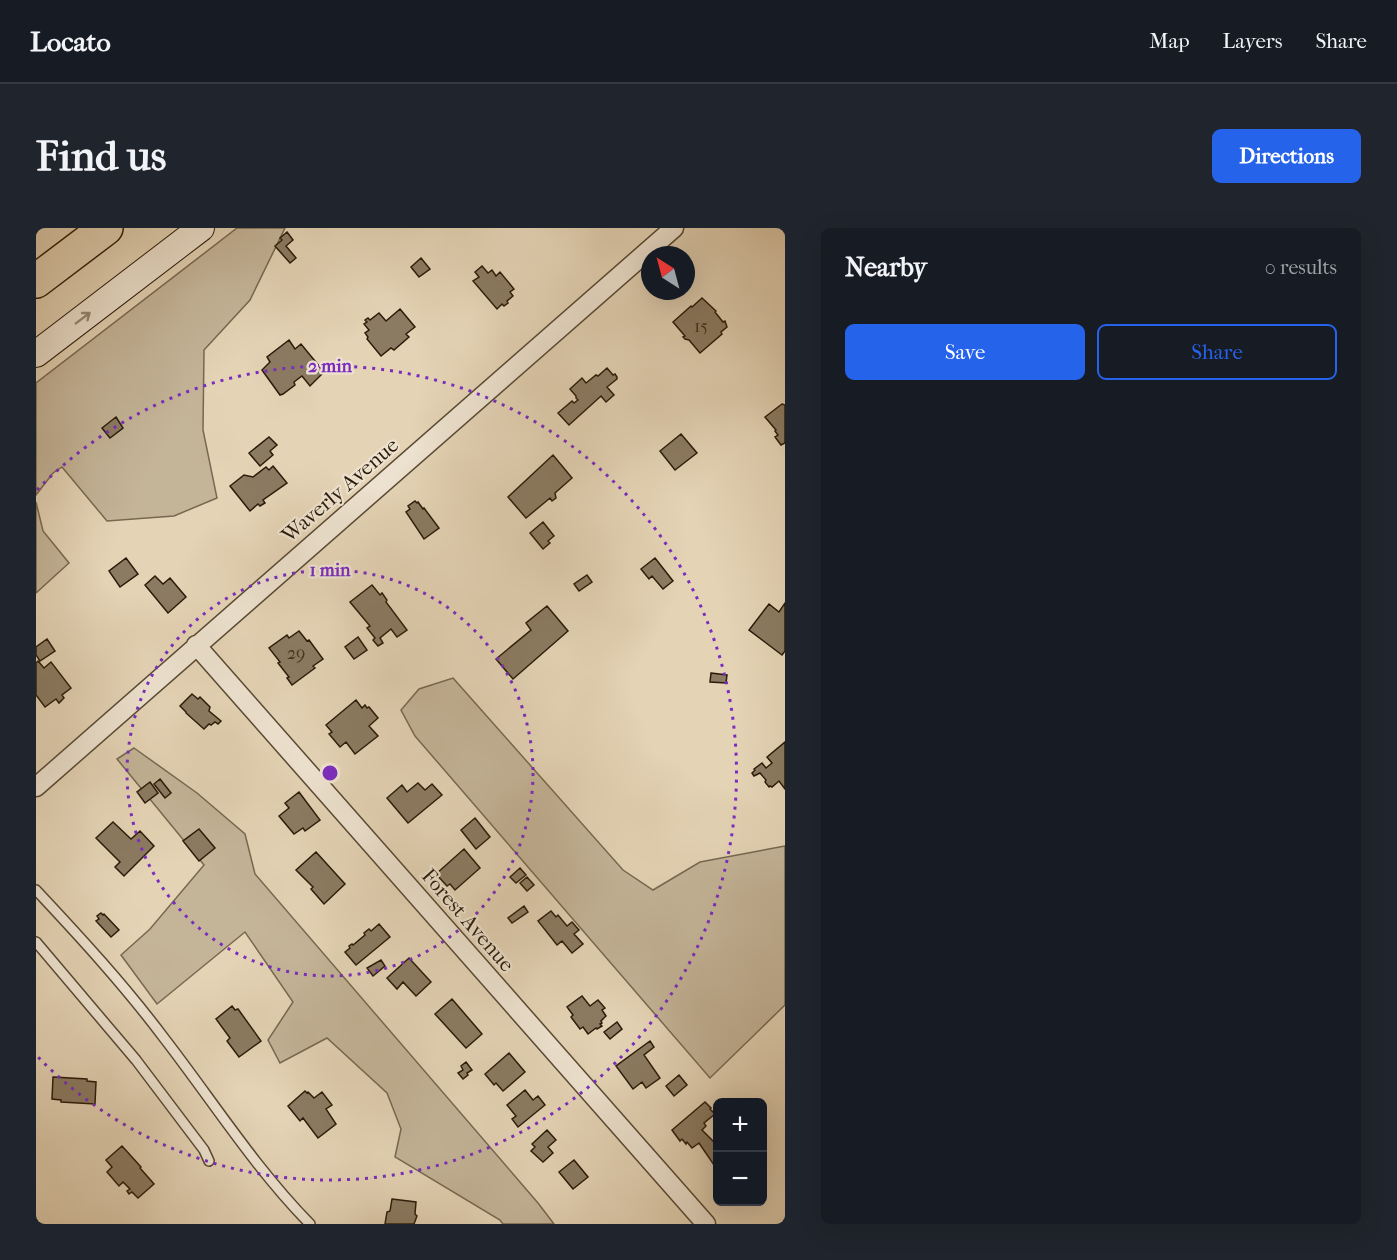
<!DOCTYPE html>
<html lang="en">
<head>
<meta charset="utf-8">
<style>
	body { margin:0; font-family:"IM FELL French Canon",serif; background:#20242c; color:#f1f3f6 }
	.controls { position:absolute; right:18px; bottom:18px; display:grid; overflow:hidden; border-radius:9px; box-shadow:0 6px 24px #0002 }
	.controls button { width:54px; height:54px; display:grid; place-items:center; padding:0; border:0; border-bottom:2px solid #363941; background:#171b24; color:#f1f3f6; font:30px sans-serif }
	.compass { position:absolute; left:605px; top:18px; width:54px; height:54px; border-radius:50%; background:#171b24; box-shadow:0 6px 24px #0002; rotate:324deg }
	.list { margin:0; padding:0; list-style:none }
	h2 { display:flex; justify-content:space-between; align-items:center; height:78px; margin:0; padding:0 24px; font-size:26px }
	h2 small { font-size:20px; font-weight:400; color:#9ea1a6 }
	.actions { display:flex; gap:12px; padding:18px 24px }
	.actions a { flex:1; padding:14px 0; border:2px solid #2563eb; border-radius:9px; text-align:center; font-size:21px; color:#2563eb }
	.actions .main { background:#2563eb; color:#fff }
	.map { position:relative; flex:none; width:749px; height:996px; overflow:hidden; border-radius:9px }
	header { display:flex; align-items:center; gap:36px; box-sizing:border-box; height:84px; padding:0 30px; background:#171b24; border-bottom:2px solid #363941 }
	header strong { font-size:28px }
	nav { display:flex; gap:33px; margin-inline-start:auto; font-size:21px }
	.intro { display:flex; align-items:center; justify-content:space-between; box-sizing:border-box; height:144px; padding:0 36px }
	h1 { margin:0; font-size:42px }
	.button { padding:15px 27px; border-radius:9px; background:#2563eb; color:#fff; font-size:21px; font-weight:700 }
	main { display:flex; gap:36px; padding:0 36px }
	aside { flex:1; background:#171b24; border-radius:9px; box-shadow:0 6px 24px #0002 }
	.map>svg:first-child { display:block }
	.green { fill:#c4b498; stroke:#776850; stroke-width:1.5 }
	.building { fill:#8b7b62; stroke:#2a1b09; stroke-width:1.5 }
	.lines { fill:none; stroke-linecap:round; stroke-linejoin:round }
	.service-casing { stroke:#584934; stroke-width:12 }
	.minor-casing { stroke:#584934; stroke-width:21 }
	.secondary-casing { stroke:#2a1b09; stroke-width:28 }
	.motorway-casing { stroke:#2a1b09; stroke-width:36 }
	.service { stroke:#ede2cf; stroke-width:9 }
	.minor { stroke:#ede2cf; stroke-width:18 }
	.secondary { stroke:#ede2cf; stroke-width:26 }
	.motorway { stroke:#e4d3b5; stroke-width:33 }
	.oneway { stroke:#958876 }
	.ring { fill:none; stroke:#7b2cbf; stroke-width:3; stroke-dasharray:3 6 }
	.labels { text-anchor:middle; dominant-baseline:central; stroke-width:4.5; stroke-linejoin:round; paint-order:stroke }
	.number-label { font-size:18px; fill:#42331f }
	.street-label { font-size:21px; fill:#2a1b09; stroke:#ede2cf }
	.centre { fill:#7b2cbf; stroke:#ede2cf; stroke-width:3 }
	.ring-label { font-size:18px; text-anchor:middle; font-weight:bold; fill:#7b2cbf; stroke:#ede2cf; stroke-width:4.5; stroke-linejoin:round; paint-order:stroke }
</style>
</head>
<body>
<header>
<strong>Locato</strong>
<nav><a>Map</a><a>Layers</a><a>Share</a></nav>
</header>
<div class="intro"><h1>Find us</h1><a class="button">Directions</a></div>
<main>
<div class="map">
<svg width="749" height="996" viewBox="0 0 749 996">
	<rect width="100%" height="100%" fill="#e4d3b5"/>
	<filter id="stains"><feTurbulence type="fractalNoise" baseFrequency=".00333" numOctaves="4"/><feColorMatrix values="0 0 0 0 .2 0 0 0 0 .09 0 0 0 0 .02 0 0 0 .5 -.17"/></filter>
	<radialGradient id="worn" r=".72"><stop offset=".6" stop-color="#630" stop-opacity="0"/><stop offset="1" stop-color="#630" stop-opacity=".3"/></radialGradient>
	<path class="green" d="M 201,0 L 249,0 L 214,72 L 168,122 L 167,202 L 181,270 L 138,288 L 71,293 L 26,239 L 17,245 L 0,267 L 0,155 Z
		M 0,274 L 7,303 L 33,335 L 0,365 Z
		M 417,450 L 587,642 L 617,662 L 664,634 L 749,618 L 749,777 L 674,850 L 379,508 L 365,482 L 383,461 Z
		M 98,520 L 161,565 L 209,606 L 219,646 L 502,975 L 518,996 L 467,996 L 464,992 L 359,929 L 365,901 L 351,865 L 291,810 L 244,835 L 232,812 L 257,774 L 209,704 L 121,776 L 85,727 L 114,701 L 168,637 L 81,531 Z"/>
	<path class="building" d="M 251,4 L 257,12 L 250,18 L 260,30 L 254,35 L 239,18 L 246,12 L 244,10 Z
		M 385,30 L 394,41 L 383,49 L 375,39 Z
		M 446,38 L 452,45 L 456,42 L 460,48 L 464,44 L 478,61 L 474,64 L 477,68 L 471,73 L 472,75 L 468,78 L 466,76 L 461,81 L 437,53 L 443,49 L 439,44 Z
		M 666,70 L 680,83 L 679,84 L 687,94 L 689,93 L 691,99 L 685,104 L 686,106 L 664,125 L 653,112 L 649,111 L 647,109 L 649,108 L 637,94 L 655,78 L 656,79 Z
		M 364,81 L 379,99 L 370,106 L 373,109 L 358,122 L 355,120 L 345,128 L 331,111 L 332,109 L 329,105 L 333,102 L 328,96 L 331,94 L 329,92 L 332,90 L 334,92 L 343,85 L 350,93 Z
		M 253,112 L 259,121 L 265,116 L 288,144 L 274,158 L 266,148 L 258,154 L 259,157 L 247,166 L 244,167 L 226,142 L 234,134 L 231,129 Z
		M 571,140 L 577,147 L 579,146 L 581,149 L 581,151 L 571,159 L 578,167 L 570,174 L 565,168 L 533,197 L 522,185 L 536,173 L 538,175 L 542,172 L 540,170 L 540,168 L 534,161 L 546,150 L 550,155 L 560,147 L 562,148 Z
		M 746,176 L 749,177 L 749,215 L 745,217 L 739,209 L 742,207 L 739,203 L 740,202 L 729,189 Z
		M 80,189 L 87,200 L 74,210 L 66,200 Z
		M 645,206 L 661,225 L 639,242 L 624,223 Z
		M 233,209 L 241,217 L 234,223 L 237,227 L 224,238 L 213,225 Z
		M 517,227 L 536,250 L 519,265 L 520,270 L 516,273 L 514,270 L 490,290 L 472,269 Z
		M 237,238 L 251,255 L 227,272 L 229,275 L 224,278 L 222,276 L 214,283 L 194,258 L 208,247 L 217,249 L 230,239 L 233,242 Z
		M 379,273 L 381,275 L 382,274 L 387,281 L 388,280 L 403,300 L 388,311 L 370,284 L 374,281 L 372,278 Z
		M 507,294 L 518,308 L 512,313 L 514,315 L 507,321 L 494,305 Z
		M 90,330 L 102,346 L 84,359 L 73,343 Z
		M 619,330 L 637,353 L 627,361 L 616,348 L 613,351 L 605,341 Z
		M 551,347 L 556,354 L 543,363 L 538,356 Z
		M 119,348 L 127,356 L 134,350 L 150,369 L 132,385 L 109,357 Z
		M 336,357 L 344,367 L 346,365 L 351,372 L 350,374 L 371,402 L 361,409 L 355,401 L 344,410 L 347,415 L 342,418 L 337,412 L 339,410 L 331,400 L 334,398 L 314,374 Z
		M 749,375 L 749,423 L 746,427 L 713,402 L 733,376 L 743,384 Z
		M 511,378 L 532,403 L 477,451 L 460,431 L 495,402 L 490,395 Z
		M 263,403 L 271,413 L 273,412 L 287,431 L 277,438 L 279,440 L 256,457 L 251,450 L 253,449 L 242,435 L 244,434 L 233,420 L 251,407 L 253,410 Z
		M 322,409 L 331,422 L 318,431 L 309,419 Z
		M 11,411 L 19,423 L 4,433 L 0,427 L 0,419 Z
		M 2,433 L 8,440 L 15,434 L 35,460 L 26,467 L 28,470 L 23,475 L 20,471 L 9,479 L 0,467 L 0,435 Z
		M 675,445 L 691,447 L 690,455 L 674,454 Z
		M 156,466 L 162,471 L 164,469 L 174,479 L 173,483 L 185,493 L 182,496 L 179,494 L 175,497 L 173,496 L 168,501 L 150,485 L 150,484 L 144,478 Z
		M 320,472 L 326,480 L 329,477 L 331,480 L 333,479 L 342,490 L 333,498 L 342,508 L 319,526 L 310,514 L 304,519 L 293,506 L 296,504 L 290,497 Z
		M 749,514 L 749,561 L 743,553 L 736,559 L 734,558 L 733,559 L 729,554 L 730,552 L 724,545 L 718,548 L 716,545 L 719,542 L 718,541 L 726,535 L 730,540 L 736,535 L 731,529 Z
		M 124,551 L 135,565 L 129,570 L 118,556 Z
		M 114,554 L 122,565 L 109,575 L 101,564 Z
		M 382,555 L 389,562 L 396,556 L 406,567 L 372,595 L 351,570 L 366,557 L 371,564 Z
		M 263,564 L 284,592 L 269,603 L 267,600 L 258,606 L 243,588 L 253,580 L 249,575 Z
		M 439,590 L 454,609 L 440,621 L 425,602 Z
		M 77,594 L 95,611 L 104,603 L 118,618 L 88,648 L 79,639 L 84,634 L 60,610 Z
		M 163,601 L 179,620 L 163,633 L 147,613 Z
		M 428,621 L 444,640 L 419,662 L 414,656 L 411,658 L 400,646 Z
		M 280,624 L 309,656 L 288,676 L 275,661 L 277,659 L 260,642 Z
		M 484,640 L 490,647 L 480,655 L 474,649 Z
		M 491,649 L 498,657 L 491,663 L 484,655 Z
		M 488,678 L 492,684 L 476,695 L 472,690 Z
		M 515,683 L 520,689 L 522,687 L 531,698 L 536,694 L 543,702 L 538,706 L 547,716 L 536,725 L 526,713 L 521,717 L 502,693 Z
		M 65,685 L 67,687 L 68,686 L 83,702 L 75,709 L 60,693 L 63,691 L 61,688 Z
		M 343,696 L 354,709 L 320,737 L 309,724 L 314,720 L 313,718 L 316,716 L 317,717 L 329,707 L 328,705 L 333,701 L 335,703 Z
		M 373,730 L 395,754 L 380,768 L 367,754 L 361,761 L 351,750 Z
		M 345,732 L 349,738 L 337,748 L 331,740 Z
		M 546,768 L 554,778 L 562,772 L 569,780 L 566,782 L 570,788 L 565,793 L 566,795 L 564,796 L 566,798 L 561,801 L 560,800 L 552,806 L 547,799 L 544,801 L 535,789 L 537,787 L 531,779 Z
		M 416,771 L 446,806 L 430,820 L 399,786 Z
		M 196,778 L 199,782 L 202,781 L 225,813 L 203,829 L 191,813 L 194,810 L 180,791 Z
		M 581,794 L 586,801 L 574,811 L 568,804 Z
		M 614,813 L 618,819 L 608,827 L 624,850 L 610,860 L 606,854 L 597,861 L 580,838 Z
		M 473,825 L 489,844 L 467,863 L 460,855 L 458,857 L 449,846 Z
		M 430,834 L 436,842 L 431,845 L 432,847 L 427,851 L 422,845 L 427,842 L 425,838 Z
		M 643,847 L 651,857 L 638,868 L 630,858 Z
		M 17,849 L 51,851 L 51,853 L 60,854 L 59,876 L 25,874 L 25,872 L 16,871 Z
		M 489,862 L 497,872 L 502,868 L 509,877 L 482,899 L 476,891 L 480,888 L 471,877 Z
		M 269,863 L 271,865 L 272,864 L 278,870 L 286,864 L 296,877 L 290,881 L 300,896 L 282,910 L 267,890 L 264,893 L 252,878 Z
		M 669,874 L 675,880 L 674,881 L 679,886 L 668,895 L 670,898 L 666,902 L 677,913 L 682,910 L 682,934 L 678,937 L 663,915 L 656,920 L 651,914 L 650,916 L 646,911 L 644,913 L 636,902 Z
		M 511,902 L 520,912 L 512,919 L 517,925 L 507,934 L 495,923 L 499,919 L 496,916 Z
		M 86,918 L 105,939 L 104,940 L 118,956 L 102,970 L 96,964 L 93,966 L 91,963 L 94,961 L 87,954 L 83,958 L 71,944 L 76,939 L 70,932 Z
		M 538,932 L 552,949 L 537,961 L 523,944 Z
		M 356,971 L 380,974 L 379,986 L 381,988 L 378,996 L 349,996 L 351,984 L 354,983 Z"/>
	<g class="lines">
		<g class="service-casing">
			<path id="service" d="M 0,662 C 45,710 89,758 128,810 C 176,872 219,940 274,996
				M 0,714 L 100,832 L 168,922 L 173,933"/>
		</g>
		<g class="minor-casing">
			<path id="minor" d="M 160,417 L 670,996
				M 0,559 L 638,0"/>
		</g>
		<g class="secondary-casing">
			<path id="secondary" d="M 0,126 L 165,0"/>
		</g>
		<g class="motorway-casing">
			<path id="motorway" d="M 0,53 L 70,0"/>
		</g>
		<use href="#service" class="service"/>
		<use href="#minor" class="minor"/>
		<use href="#secondary" class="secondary"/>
		<use href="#motorway" class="motorway"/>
	</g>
	<defs><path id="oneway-shaft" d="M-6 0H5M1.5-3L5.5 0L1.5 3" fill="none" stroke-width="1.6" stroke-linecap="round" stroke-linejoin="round" transform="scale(1.5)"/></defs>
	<use class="oneway" href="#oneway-shaft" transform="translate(47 90) rotate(-37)"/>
	<g class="ring">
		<circle cx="294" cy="545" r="203"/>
		<path d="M1 262A407 407 0 1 1 1 828"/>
	</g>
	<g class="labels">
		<g class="number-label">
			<text x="665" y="98">15</text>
			<text x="260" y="425">29</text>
		</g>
		<g class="street-label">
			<text transform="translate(304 262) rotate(-41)">Waverly Avenue</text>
			<text transform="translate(432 692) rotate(49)">Forest Avenue</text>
		</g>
	</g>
	<circle cx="294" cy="545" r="9" class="centre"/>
	<g class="ring-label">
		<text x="294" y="144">2 min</text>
		<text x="294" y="348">1 min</text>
	</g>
	<rect width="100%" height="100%" filter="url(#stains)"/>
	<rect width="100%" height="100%" fill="url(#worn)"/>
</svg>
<div class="controls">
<button>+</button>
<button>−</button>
</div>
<svg class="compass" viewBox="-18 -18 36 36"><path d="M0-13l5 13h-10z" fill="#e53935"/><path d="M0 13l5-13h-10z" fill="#9ea1a6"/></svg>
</div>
<aside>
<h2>Nearby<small>0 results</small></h2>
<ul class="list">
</ul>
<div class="actions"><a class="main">Save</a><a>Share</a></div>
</aside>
</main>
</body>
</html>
